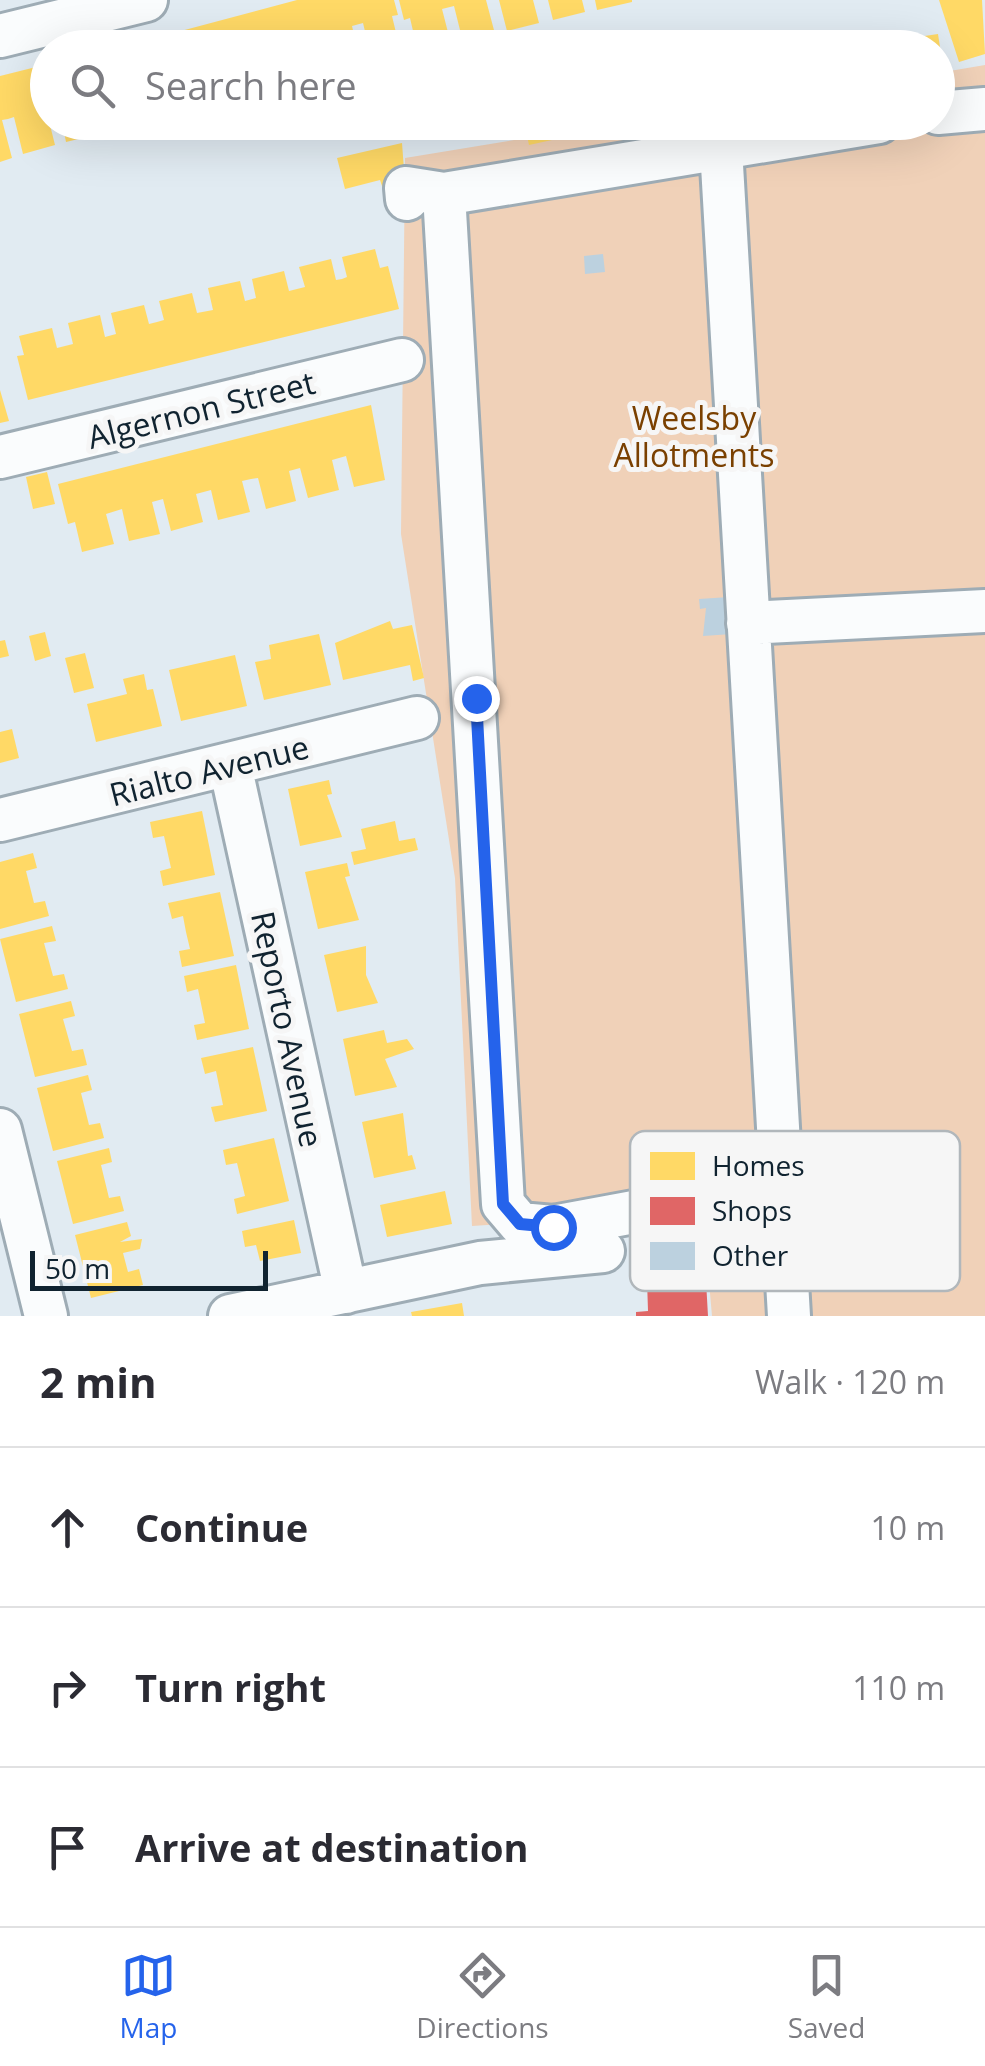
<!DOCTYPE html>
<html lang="en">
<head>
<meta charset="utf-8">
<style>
	body { margin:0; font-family:"Open Sans",sans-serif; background:#f2f2f3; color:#2b2b33 }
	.scale { position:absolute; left:30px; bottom:25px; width:238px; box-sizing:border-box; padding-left:10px; border:5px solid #102330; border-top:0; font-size:28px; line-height:35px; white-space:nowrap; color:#102330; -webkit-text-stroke:8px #f6f6f6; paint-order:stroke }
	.stop { position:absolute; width:30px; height:30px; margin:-22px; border:8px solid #2563eb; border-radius:50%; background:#fff }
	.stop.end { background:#2563eb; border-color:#fff; box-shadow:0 2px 10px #0008 }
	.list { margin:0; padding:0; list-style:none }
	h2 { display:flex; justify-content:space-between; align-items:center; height:130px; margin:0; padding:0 40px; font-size:42px }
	h2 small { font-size:32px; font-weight:400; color:#7c7c81 }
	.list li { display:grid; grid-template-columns:65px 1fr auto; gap:30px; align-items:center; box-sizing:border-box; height:160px; padding:0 40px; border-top:2px solid #e1e1e2 }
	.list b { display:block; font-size:38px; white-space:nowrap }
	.list em { font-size:32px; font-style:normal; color:#7c7c81 }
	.icon { flex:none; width:55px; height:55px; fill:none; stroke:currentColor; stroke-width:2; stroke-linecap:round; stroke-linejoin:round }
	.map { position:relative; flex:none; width:985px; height:1316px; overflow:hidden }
	.search { position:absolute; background:#fff; box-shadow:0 10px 40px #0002; left:30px; right:30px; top:30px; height:110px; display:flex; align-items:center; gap:25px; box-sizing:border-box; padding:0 35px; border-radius:55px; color:#7c7c81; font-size:38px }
	.sheet { height:610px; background:#fff }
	nav { display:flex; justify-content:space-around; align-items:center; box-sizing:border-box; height:140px; border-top:2px solid #e1e1e2; background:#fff; font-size:28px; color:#7c7c81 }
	nav a { display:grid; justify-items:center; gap:5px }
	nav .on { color:#2563eb }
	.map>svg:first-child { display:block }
	.green { fill:#f0d1b8 }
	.homes { fill:#ffd966 }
	.shops { fill:#e06666 }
	.building { fill:#bcd1df }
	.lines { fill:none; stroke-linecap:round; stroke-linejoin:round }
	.minor-casing { stroke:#9eacb5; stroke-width:48 }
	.minor { stroke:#fafcfd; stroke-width:42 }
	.route { stroke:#2563eb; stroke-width:12 }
	.labels { text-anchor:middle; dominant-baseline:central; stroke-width:10; stroke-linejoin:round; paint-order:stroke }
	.street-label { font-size:32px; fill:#102330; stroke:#f6f6f6 }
	.park-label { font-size:32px; fill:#7a4000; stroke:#f6f6f6 }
	.key { fill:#f6f6f6; stroke:#b1b7bb; stroke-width:2.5 }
	.key-label { font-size:28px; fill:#102330 }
</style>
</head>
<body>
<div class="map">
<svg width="985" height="1316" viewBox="0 0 985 1316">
	<rect width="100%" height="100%" fill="#e1ebf2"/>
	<path class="green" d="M 985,65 L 985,1316 L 712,1316 L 701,1190 L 533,1222 L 472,1226 L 455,878 L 401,534 L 405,158 L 618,123 L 938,122 L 938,73 Z"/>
	<path class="homes" d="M 297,0 L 394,0 L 398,15 L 392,16 L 398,41 L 369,48 L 363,23 L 352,26 L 357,48 L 327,48 L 323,33 L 310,36 L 313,48 L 117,48 Z
		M 399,0 L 486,0 L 495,34 L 463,42 L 454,6 L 442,9 L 452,48 L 417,48 L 410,18 L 404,20 Z
		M 499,0 L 533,0 L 539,23 L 507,31 Z
		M 548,0 L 582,0 L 585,12 L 553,20 Z
		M 595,0 L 632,0 L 632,2 L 597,10 Z
		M 939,0 L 982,0 L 985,54 L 959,62 Z
		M 938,34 L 945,80 L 938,81 L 938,48 L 919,48 L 918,37 Z
		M 48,64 L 46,109 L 55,145 L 23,154 L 14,117 L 8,119 L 2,120 L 12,158 L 0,162 L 0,76 Z
		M 62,122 L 96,122 L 99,134 L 66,142 Z
		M 111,122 L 139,122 L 139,124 L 113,130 Z
		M 524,122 L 548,122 L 552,140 L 529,145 Z
		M 402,143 L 405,183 L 383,189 L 380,180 L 345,189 L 337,158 Z
		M 375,249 L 380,268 L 388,266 L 399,309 L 28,400 L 17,356 L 24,355 L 19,336 L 52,328 L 57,348 L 73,344 L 68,323 L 100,315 L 105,337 L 116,334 L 111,313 L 144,305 L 149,324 L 157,322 L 164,320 L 159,301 L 192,293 L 197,313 L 213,310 L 208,288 L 240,281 L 245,301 L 256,298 L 252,279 L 284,271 L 289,291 L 305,287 L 299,267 L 331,259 L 336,280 L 342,279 L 347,277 L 342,257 Z
		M 0,390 L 9,421 L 0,423 Z
		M 371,405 L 385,480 L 354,487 L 346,456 L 332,460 L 339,490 L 308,498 L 300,468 L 289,471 L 296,501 L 266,509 L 258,478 L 251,479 L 242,481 L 250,512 L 218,520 L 211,490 L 196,494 L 203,522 L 171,531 L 163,499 L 152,502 L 160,534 L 129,541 L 122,509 L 106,514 L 114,544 L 82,552 L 75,522 L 68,524 L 58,484 Z
		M 47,472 L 55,504 L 33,509 L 26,477 Z
		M 390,621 L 393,629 L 412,625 L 424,678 L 413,681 L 410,665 L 343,680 L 335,643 Z
		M 45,632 L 51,656 L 35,661 L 29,636 Z
		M 319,634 L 331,685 L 264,700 L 255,662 L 271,659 L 269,645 Z
		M 5,640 L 9,656 L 0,658 L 0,641 Z
		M 85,653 L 94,688 L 74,693 L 65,658 Z
		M 235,655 L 247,706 L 181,721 L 169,670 Z
		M 144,674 L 147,690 L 153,689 L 162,726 L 96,742 L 87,704 L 127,694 L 123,679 Z
		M 12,729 L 19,758 L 0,763 L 0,732 Z
		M 329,780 L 332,794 L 327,795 L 342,837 L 300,846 L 288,789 Z
		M 202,811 L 215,875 L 163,886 L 160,871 L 171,868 L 164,836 L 153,838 L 150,822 Z
		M 395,821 L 399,841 L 415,838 L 418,850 L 354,865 L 351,852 L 366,849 L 361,829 Z
		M 33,853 L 37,868 L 26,871 L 34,903 L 45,901 L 49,916 L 0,929 L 0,862 Z
		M 347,863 L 350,876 L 345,877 L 359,920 L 318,929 L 305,872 Z
		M 220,892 L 234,956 L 182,967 L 179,951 L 190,949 L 186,932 L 183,916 L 172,919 L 168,903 Z
		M 52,926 L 56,941 L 44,943 L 53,976 L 64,974 L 68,989 L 16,1002 L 0,939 Z
		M 366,946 L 366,975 L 378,1003 L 337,1012 L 324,955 Z
		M 236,965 L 249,1029 L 197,1040 L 194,1025 L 205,1023 L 198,989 L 187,992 L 184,976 Z
		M 71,1001 L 75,1016 L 63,1019 L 72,1051 L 83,1049 L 87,1065 L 35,1077 L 19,1014 Z
		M 384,1030 L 387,1043 L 407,1039 L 414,1049 L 385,1059 L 397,1087 L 355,1096 L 343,1039 Z
		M 253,1047 L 267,1111 L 215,1122 L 211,1107 L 223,1105 L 216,1071 L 205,1074 L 201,1058 Z
		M 88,1075 L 92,1090 L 81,1093 L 89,1125 L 100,1123 L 104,1138 L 53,1151 L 37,1088 Z
		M 403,1113 L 408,1156 L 412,1155 L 416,1169 L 374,1178 L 362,1122 Z
		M 274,1138 L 289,1201 L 237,1214 L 234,1199 L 245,1196 L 237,1163 L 226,1165 L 223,1150 Z
		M 109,1148 L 112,1162 L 101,1165 L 109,1198 L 120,1196 L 124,1211 L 73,1224 L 57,1161 Z
		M 445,1191 L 452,1224 L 387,1237 L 380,1205 Z
		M 294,1220 L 301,1253 L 260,1261 L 256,1245 L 245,1247 L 242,1231 Z
		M 127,1222 L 131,1236 L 120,1242 L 142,1239 L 140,1249 L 123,1253 L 128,1272 L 139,1269 L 143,1285 L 91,1298 L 75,1235 Z
		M 462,1303 L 464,1316 L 412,1316 L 411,1312 Z"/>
	<path class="shops" d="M 705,1263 L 708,1316 L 636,1316 L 636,1312 L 648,1311 L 647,1280 L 682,1279 L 681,1264 Z"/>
	<path class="building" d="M 603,254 L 605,272 L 585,274 L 584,256 Z
		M 729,597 L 732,634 L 703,636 L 706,608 L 700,609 L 699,599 Z"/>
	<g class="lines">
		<g class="minor-casing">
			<path id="minor" d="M 0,36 L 146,0
				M 938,113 L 985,109
				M 721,148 L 789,1316
				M 444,194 L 503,1204 L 520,1224 L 553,1227 L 779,1185
				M 407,199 L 406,188 L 444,194 L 879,122
				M 0,457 L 402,360
				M 748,623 L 985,611
				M 230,765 L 346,1292
				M 0,820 L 417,718
				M 0,1130 L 46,1316
				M 230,1316 L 480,1263 L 603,1251"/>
		</g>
		<use href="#minor" class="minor"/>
	</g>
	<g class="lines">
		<path class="route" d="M 476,698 L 503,1204 L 520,1224 L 553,1227"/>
	</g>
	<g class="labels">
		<g class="street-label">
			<text transform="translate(201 409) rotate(-14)">Algernon Street</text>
			<text transform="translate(209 770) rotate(-14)">Rialto Avenue</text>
			<text transform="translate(288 1029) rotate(78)">Reporto Avenue</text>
		</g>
		<g class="park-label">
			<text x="694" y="417">Weelsby<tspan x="694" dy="37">Allotments</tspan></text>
		</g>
	</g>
	<rect x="630" y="1131" width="330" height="160" rx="15" class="key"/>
	<rect x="650" y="1152" width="45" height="28" fill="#ffd966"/>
	<rect x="650" y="1197" width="45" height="28" fill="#e06666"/>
	<rect x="650" y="1242" width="45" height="28" fill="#bcd1df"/>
	<g class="key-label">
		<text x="712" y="1176">Homes</text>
		<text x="712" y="1221">Shops</text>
		<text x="712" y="1266">Other</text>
	</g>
</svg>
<div class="scale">50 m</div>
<div class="stop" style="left:553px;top:1227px"></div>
<div class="stop end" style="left:476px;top:698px"></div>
<div class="search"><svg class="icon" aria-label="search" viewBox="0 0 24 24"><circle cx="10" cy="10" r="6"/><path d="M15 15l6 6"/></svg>Search here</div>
</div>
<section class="sheet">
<h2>2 min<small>Walk · 120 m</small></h2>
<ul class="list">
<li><svg class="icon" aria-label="ahead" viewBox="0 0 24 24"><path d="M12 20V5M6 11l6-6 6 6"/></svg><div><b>Continue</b></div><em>10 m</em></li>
<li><svg class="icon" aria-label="right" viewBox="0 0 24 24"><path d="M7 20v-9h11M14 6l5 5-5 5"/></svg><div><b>Turn right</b></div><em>110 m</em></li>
<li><svg class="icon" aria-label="arrive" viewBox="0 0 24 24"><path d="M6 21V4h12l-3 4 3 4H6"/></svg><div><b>Arrive at destination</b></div></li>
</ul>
</section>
<nav>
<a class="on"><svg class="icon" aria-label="map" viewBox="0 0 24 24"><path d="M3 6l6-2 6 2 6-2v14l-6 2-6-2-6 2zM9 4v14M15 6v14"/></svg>Map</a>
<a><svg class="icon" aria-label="directions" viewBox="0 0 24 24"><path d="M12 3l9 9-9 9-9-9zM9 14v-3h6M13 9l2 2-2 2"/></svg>Directions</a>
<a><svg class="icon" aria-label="saved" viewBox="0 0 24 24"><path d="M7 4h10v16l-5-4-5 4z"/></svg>Saved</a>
</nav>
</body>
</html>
